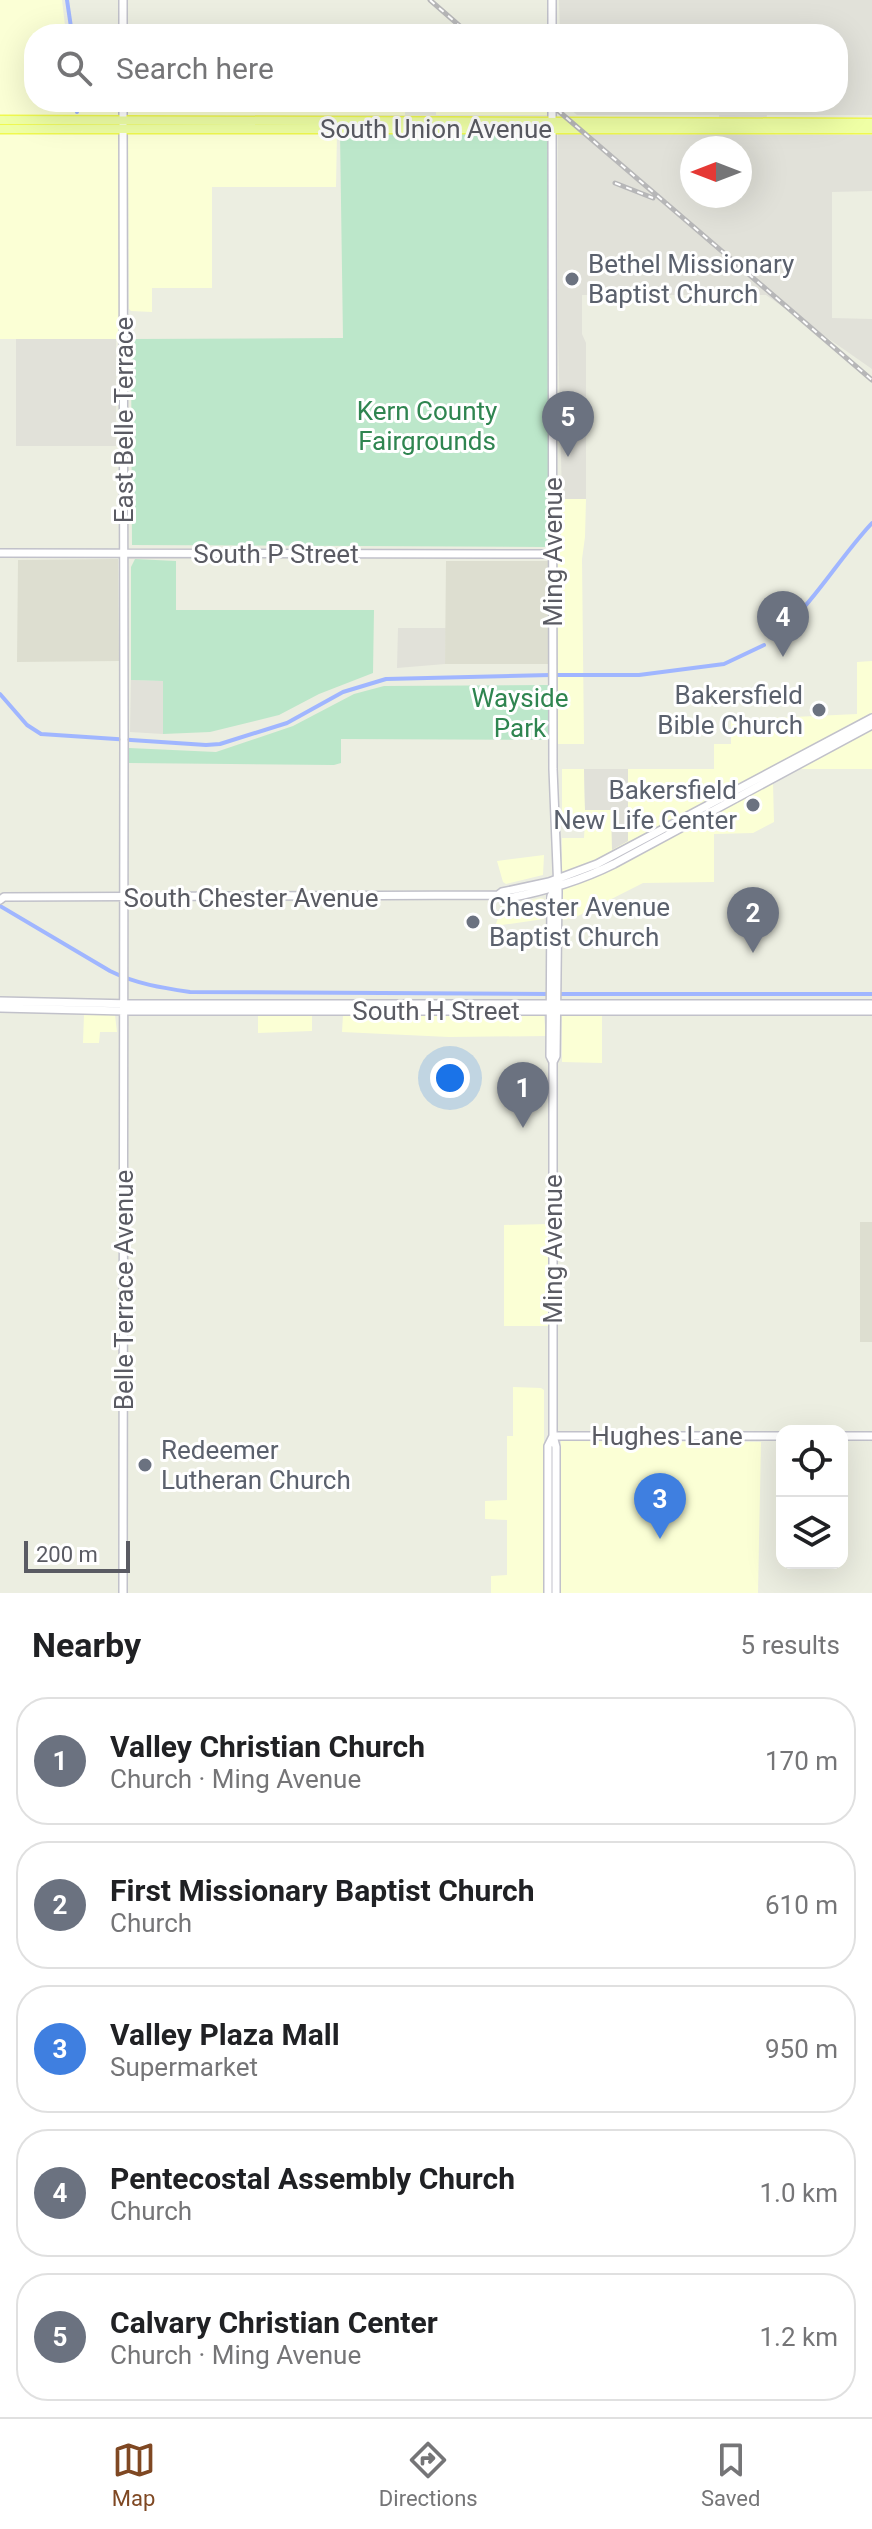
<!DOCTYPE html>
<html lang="en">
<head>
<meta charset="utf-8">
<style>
	body { margin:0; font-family:Roboto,sans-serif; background:#f6f6f6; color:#202124 }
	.controls { position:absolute; right:24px; bottom:24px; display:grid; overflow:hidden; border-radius:16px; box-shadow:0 8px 32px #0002 }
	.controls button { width:72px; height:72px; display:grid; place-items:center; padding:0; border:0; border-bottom:2px solid #e0e0e0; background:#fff; color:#202124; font:40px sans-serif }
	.compass { position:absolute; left:680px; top:136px; width:72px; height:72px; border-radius:50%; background:#fff; box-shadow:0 8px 32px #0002; rotate:270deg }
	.scale { position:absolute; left:24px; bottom:20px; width:106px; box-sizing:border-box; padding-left:8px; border:4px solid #5a5b63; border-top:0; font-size:22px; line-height:28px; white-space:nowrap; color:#5a5b63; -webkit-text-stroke:6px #fff; paint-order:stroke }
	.you { position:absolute; left:450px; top:1078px; width:28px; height:28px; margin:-20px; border:6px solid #fff; border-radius:50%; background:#1a73e8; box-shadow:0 0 0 12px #1a73e833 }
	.badge { display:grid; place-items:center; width:52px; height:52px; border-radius:50%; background:#7f4823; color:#fff; font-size:26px; font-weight:700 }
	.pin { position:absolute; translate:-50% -66px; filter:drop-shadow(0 2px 4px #0008) }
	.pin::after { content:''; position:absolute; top:42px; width:28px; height:24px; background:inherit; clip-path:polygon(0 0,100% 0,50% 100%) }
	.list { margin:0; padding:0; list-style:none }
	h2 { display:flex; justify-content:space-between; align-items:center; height:104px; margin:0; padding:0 32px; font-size:34px }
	h2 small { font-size:26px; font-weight:400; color:#757577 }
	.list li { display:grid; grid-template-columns:52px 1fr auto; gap:24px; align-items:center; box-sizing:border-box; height:128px; margin:0 16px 16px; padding:0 16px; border:2px solid #e0e0e0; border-radius:32px }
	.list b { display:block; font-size:30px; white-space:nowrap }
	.list p { margin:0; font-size:26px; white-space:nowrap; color:#757577 }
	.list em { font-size:26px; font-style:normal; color:#757577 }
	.icon { flex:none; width:44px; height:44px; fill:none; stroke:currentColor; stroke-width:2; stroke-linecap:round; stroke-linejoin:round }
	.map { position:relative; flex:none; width:872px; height:1593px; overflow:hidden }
	.search { position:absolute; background:#fff; box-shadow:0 8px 32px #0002; left:24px; right:24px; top:24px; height:88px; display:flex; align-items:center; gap:20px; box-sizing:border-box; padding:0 28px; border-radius:32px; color:#757577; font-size:30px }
	.sheet { height:824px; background:#fff }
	nav { display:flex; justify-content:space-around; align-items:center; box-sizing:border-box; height:112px; border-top:2px solid #e0e0e0; background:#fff; font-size:22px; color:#757577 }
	nav a { display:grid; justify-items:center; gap:4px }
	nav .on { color:#7f4823 }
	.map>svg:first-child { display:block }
	.commercial { fill:#fbffd5 }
	.industrial { fill:#e1e1d9; fill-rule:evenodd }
	.education { fill:#ddded0 }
	.green { fill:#bce7ca }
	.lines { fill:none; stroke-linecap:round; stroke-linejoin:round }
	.canal { stroke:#a0b6ff; stroke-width:4 }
	.secondary-casing { stroke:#c1c1ca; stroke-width:10 }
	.primary-casing { stroke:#f0f94e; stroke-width:11 }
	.secondary { stroke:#fff; stroke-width:7 }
	.primary { stroke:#efffa5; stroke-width:8 }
	.rail-casing { stroke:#b7b7b8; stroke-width:5 }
	.rail { stroke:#fff; stroke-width:2; stroke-dasharray:6; stroke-linecap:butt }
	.worship-dot { fill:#6b7280; stroke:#fff; stroke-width:3 }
	.labels { text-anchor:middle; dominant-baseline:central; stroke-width:6; stroke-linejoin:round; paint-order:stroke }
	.street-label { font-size:26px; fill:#5a5b63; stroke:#fff }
	.worship-label { font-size:26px; fill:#5b616d; stroke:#fff; text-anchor:start }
	.park-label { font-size:26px; fill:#2f8550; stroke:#fff }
</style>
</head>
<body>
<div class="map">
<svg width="872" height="1593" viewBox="0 0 872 1593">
	<rect width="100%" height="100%" fill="#eceee1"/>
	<path class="commercial" d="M 0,0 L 62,0 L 66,34 L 34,34 L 34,102 L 405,102 L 405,115 L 0,115 Z
		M 436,102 L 538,102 L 548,111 L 548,115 L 436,115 Z
		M 337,132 L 336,187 L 212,187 L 212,288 L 152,288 L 152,312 L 131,311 L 129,309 L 128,134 Z
		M 0,133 L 119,134 L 119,339 L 0,339 Z
		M 562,499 L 586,499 L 585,537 L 582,559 L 584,744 L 558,744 L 558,546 L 561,537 Z
		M 872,661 L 872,769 L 800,769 L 773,783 L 774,822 L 753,833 L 714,834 L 714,882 L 643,883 L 574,918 L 562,920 L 562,838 L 584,838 L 585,820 L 562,818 L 562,769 L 584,769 L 585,810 L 612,810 L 612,849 L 628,841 L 628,769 L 714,769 L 714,744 L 731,744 L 731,720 L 857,714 L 857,662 Z
		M 544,855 L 543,875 L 506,884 L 503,882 L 497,861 Z
		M 541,898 L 544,899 L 544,919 L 495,926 L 503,906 Z
		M 84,1014 L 115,1015 L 117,1032 L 100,1032 L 99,1043 L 83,1043 Z
		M 562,1014 L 602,1014 L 602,1063 L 562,1062 Z
		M 258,1015 L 312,1015 L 312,1031 L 258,1033 Z
		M 343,1015 L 544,1016 L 546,1036 L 449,1037 L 342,1032 Z
		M 548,1224 L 548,1326 L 504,1326 L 504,1225 Z
		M 513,1387 L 541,1388 L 544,1390 L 544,1593 L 491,1593 L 491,1576 L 507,1575 L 507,1520 L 485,1519 L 485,1501 L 507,1500 L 507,1436 L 513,1436 Z
		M 561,1441 L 761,1442 L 758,1593 L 561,1593 Z"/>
	<path class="industrial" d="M 559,0 L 872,0 L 872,115 L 767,115 L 766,122 L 719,122 L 719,115 L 577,115 L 562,102 L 838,102 L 838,34 L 560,34 Z
		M 558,134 L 872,135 L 872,191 L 832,192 L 832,318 L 872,319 L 872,369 L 766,295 L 582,295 L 582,334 L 586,343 L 586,499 L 562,499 L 558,334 ZM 692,148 L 740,148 L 740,196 L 692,196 Z
		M 16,339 L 116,339 L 116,446 L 16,446 Z
		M 398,628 L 446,628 L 445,664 L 397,668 Z
		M 131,680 L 163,681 L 163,734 L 130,732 Z
		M 584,769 L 628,769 L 628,841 L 612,850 L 611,810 L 585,810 Z"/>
	<path class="education" d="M 118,559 L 119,661 L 17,662 L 18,560 Z
		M 446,561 L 548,561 L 548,664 L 445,664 Z
		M 860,1222 L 872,1222 L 872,1342 L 860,1342 Z"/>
	<path class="green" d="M 340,133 L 550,133 L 548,547 L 132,545 L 131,339 L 343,338 Z
		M 135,559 L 176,561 L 176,610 L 374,610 L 373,673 L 319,694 L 279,715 L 210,732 L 163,734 L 163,681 L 131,680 L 131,567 Z
		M 548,685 L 548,740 L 341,739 L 341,763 L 334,765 L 129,763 L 129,748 L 216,752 L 293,726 L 354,694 L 384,686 Z"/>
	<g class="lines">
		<path class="canal" d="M 67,0 L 72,34
			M 77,112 L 78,102
			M 772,638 C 812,607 838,559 872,523
			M 556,675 L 639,675 L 724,664 L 764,645
			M 0,694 L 27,725 L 41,734 L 206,745 L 220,744 L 287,723 L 343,692 L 386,679 L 550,675
			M 0,906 L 110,971 C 136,984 163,988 190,992 L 549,994
			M 557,994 L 872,994"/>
		<g class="secondary-casing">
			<path id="secondary" d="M 123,0 L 123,34
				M 552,34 L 552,0
				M 123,102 L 124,738
				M 552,102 L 553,769 L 558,892 L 556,1056 L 553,1062
				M 0,553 L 553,554
				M 556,887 L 551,896 L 550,1056 L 553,1062 L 553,1436 L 556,1447 L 556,1593
				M 498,895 L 502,892 L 549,882 L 597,864 L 872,718
				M 0,900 L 4,897 L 498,895 L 503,899 C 542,892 578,882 614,864 L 872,725
				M 0,1001 L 132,1004 L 872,1004
				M 0,1008 L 124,1011 L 872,1011
				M 553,1436 L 782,1436
				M 842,1436 L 872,1436
				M 123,1593 L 124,741
				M 548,1593 L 548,1446 L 553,1436"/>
		</g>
		<g class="primary-casing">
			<path id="primary" d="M 0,120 L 872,123
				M 0,129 L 872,129"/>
		</g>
		<use href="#secondary" class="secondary"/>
		<use href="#primary" class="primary"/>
		<g class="rail-casing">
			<path id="rail" d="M 430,0 L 469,34
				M 548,102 L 872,380
				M 615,183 L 653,198"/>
		</g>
		<use href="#rail" class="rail"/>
	</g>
	<g class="worship-dot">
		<circle cx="572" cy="279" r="8"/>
		<circle cx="819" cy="710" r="8"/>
		<circle cx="753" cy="805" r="8"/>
		<circle cx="473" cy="922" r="8"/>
		<circle cx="145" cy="1465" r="8"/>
	</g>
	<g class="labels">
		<g class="street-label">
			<text x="436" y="129">South Union Avenue</text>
			<text transform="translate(124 420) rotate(-90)">East Belle Terrace</text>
			<text transform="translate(553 552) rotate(-90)">Ming Avenue</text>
			<text x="276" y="554">South P Street</text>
			<text x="251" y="898">South Chester Avenue</text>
			<text x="436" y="1011">South H Street</text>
			<text transform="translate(553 1249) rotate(-90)">Ming Avenue</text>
			<text transform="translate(124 1290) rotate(-90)">Belle Terrace Avenue</text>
			<text x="667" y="1436">Hughes Lane</text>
		</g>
		<g class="worship-label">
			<text x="588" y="264">Bethel Missionary<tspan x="588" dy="30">Baptist Church</tspan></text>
			<text x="803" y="695" text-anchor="end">Bakersfield<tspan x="803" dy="30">Bible Church</tspan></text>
			<text x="737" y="790" text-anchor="end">Bakersfield<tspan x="737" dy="30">New Life Center</tspan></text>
			<text x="489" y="907">Chester Avenue<tspan x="489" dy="30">Baptist Church</tspan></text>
			<text x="161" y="1450">Redeemer<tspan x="161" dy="30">Lutheran Church</tspan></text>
		</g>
		<g class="park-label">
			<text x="427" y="411">Kern County<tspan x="427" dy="30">Fairgrounds</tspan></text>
			<text x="520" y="698">Wayside<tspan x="520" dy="30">Park</tspan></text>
		</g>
	</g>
</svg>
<div class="controls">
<button><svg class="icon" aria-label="locate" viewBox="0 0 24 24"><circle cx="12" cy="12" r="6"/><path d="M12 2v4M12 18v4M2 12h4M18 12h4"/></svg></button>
<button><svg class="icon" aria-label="layers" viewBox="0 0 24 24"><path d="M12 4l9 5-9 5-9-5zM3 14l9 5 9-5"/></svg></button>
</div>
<svg class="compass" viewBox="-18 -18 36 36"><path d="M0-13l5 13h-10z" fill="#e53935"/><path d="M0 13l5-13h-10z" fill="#757577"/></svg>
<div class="scale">200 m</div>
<div class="you"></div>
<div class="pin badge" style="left:523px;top:1128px;background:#6b7280">1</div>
<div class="pin badge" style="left:753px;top:953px;background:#6b7280">2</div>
<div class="pin badge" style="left:660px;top:1539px;background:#3f7fe0">3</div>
<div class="pin badge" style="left:783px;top:657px;background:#6b7280">4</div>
<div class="pin badge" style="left:568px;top:457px;background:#6b7280">5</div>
<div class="search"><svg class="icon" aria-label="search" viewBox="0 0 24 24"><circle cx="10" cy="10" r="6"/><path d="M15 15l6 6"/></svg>Search here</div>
</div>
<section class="sheet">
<h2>Nearby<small>5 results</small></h2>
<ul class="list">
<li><span class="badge" style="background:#6b7280">1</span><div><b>Valley Christian Church</b><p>Church · Ming Avenue</p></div><em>170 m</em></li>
<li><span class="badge" style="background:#6b7280">2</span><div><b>First Missionary Baptist Church</b><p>Church</p></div><em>610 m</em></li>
<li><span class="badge" style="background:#3f7fe0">3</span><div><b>Valley Plaza Mall</b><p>Supermarket</p></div><em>950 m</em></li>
<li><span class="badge" style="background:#6b7280">4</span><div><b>Pentecostal Assembly Church</b><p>Church</p></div><em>1.0 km</em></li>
<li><span class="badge" style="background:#6b7280">5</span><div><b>Calvary Christian Center</b><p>Church · Ming Avenue</p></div><em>1.2 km</em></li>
</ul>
</section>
<nav>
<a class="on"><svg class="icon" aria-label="map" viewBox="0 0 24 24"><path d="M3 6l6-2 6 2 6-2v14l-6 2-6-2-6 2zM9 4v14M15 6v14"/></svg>Map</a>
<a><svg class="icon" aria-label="directions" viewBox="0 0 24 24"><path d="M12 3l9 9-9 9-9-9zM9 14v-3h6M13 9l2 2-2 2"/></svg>Directions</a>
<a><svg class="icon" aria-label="saved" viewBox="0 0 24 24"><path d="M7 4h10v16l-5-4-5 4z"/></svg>Saved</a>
</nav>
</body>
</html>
